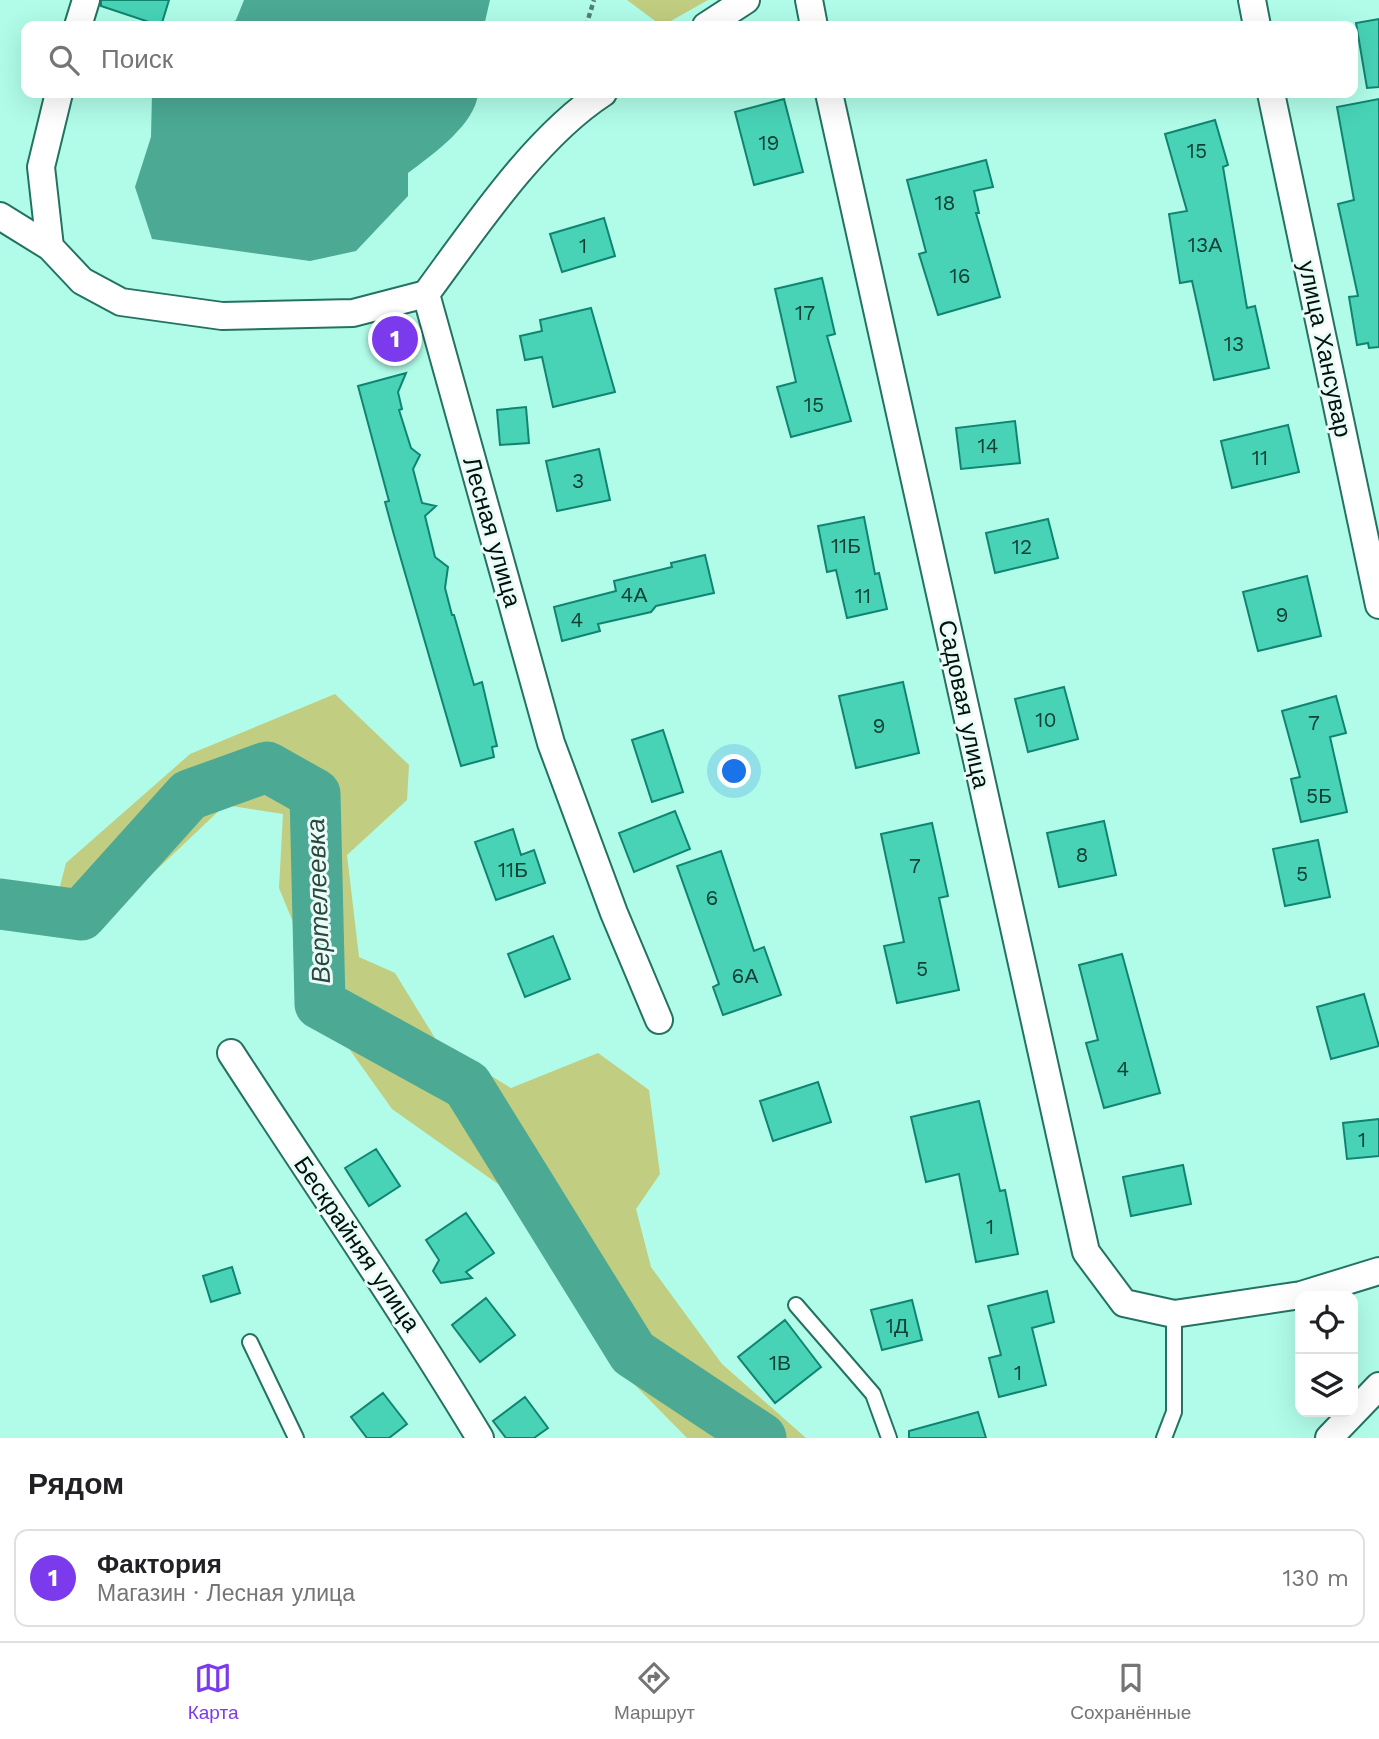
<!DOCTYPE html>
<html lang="ru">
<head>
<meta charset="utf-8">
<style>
	body { margin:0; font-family:"Work Sans",sans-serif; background:#f6f6f6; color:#202124 }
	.controls { position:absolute; right:21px; bottom:21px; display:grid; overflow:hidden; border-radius:14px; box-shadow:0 7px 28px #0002 }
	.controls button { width:63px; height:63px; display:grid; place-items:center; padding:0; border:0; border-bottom:2px solid #e0e0e0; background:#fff; color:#202124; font:35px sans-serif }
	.you { position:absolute; left:735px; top:772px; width:24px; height:24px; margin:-18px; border:5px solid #fff; border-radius:50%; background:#1a73e8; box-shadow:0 0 0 10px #1a73e833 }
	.badge { display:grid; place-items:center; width:46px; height:46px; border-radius:50%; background:#7c3aed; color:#fff; font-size:23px; font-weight:700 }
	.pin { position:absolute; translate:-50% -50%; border:4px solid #fff; box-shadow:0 2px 7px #0006 }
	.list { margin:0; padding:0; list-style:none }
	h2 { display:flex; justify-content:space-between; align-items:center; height:91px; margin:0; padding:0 28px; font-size:30px }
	h2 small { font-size:23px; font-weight:400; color:#757577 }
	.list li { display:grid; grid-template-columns:46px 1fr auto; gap:21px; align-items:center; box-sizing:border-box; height:98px; margin:0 14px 14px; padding:0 14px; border:2px solid #e0e0e0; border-radius:14px }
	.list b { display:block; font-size:26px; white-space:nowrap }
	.list p { margin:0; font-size:23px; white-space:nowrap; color:#757577 }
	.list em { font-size:23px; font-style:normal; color:#757577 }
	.icon { flex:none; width:38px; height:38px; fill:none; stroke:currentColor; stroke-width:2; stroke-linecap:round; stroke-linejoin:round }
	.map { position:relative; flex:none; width:1379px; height:1438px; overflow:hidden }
	.search { position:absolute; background:#fff; box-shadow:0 7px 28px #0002; left:21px; right:21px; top:21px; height:77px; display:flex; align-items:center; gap:18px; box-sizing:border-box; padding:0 24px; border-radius:14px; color:#757577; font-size:26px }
	.sheet { height:203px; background:#fff }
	nav { display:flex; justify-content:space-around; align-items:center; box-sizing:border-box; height:98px; border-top:2px solid #e0e0e0; background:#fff; font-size:19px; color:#757577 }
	nav a { display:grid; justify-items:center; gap:4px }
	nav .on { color:#7c3aed }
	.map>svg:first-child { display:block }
	.green { fill:#c1cd80 }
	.water { fill:#4ba994 }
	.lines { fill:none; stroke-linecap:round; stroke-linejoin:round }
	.river { stroke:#4ba994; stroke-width:51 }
	.building { fill:#48d3b6; stroke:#108470; stroke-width:2 }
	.lane-casing { stroke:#247262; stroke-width:18 }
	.street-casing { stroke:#247262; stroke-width:30 }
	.path { stroke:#527f73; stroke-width:4.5; stroke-dasharray:5 3.5; stroke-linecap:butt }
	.lane { stroke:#fff; stroke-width:14 }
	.street { stroke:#fff; stroke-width:26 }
	.labels { text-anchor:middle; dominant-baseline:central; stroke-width:6; stroke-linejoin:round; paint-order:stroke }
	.number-label { font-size:21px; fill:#124136 }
	.street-label { font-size:24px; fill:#00100b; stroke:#eafcf7 }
	.water-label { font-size:26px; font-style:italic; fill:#2a4740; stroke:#eafcf7 }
</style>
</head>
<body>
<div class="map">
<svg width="1379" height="1438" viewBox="0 0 1379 1438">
	<rect width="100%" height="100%" fill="#b0fce8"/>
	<path class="green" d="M 627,0 L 708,0 L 662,26 Z
		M 335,694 L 409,765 L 407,800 L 347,855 L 359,957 L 395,973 L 438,1043 L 511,1088 L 598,1053 L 649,1090 L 660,1174 L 636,1209 L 651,1267 L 722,1364 L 806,1438 L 687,1438 L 629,1379 L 549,1220 L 392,1109 L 340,1036 L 279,888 L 283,814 L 225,805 L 148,878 L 58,894 L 66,863 L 190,754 Z"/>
	<path class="water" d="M 244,0 L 490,0 L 484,26 L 224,26 L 236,20 Z
		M 152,93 L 478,93 C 476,124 432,155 408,173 L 408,196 L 356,251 L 310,261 L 152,239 L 135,187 L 151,137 Z"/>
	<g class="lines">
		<path class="river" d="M 0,904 L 81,915 L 189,795 L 267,767 L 315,794 L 320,1004 L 467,1085 L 633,1353 L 761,1438"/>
	</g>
	<path class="building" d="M 101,0 L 169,0 L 161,26 L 101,6 Z
		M 1379,19 L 1379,87 L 1367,88 L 1356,23 Z
		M 784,99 L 803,172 L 754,185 L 735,112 Z
		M 1379,99 L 1379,347 L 1369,348 L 1368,343 L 1357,345 L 1349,297 L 1358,296 L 1338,204 L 1354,200 L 1337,107 Z
		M 1215,120 L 1228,165 L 1223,167 L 1247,308 L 1255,306 L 1269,368 L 1214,380 L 1192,281 L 1180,283 L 1169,214 L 1187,211 L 1165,134 Z
		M 986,160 L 993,187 L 974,191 L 979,213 L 976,213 L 1000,297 L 938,315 L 919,254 L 926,252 L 907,180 Z
		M 604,218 L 615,256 L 562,272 L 550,234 Z
		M 822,278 L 835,334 L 827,336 L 851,421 L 791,437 L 777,387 L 796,382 L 775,289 Z
		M 591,308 L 615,392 L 553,407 L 542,357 L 525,360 L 520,336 L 542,331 L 540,320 Z
		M 406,373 L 398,392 L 402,409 L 399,410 L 411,448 L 420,455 L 413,469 L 422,503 L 436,506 L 425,516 L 435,557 L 448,567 L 445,588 L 452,615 L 454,615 L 474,685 L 482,682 L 497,746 L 492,747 L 494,757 L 461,766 L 394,535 L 385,502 L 389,501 L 358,386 Z
		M 526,407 L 529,443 L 500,445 L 497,410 Z
		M 1015,421 L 1020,463 L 961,469 L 956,428 Z
		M 1288,425 L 1299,472 L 1232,488 L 1221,441 Z
		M 599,449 L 610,500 L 557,511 L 546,461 Z
		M 864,517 L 875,574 L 879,573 L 887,609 L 847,618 L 836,570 L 827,572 L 818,526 Z
		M 1048,519 L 1058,558 L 995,573 L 986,533 Z
		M 705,555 L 714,593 L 656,606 L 651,612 L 598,624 L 600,631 L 562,641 L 554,607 L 616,591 L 614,581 L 672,567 L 671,563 Z
		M 1307,576 L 1321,636 L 1258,651 L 1243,592 Z
		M 903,682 L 919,753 L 856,768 L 839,696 Z
		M 1064,687 L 1078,739 L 1028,752 L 1015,699 Z
		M 1336,696 L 1346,733 L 1330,737 L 1347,812 L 1301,822 L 1291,779 L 1300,777 L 1282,711 Z
		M 663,730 L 683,792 L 652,802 L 632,740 Z
		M 675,811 L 690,849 L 634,872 L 619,833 Z
		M 1104,821 L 1116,875 L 1059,887 L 1047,833 Z
		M 932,823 L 948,896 L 939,898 L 959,990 L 897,1003 L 884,946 L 904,942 L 881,834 Z
		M 513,829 L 521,855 L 534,850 L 545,883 L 496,900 L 475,842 Z
		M 1318,840 L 1330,897 L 1285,906 L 1273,849 Z
		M 721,851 L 754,951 L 764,947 L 781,995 L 723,1015 L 713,987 L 719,984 L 677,866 Z
		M 553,936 L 570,979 L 525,997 L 508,954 Z
		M 1122,954 L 1160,1093 L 1104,1108 L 1086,1043 L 1098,1040 L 1079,965 Z
		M 1364,994 L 1379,1046 L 1331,1059 L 1317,1007 Z
		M 818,1082 L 831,1122 L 773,1141 L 760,1101 Z
		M 979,1101 L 1000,1191 L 1005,1190 L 1018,1254 L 976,1262 L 959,1174 L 926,1182 L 911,1117 Z
		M 1379,1119 L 1379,1156 L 1347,1159 L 1343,1123 Z
		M 376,1149 L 400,1186 L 369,1206 L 345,1168 Z
		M 1183,1165 L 1191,1204 L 1131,1216 L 1123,1177 Z
		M 466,1213 L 494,1253 L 466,1272 L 472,1278 L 441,1283 L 433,1271 L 439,1260 L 426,1240 Z
		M 232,1267 L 240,1293 L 211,1302 L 203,1276 Z
		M 1047,1291 L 1054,1322 L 1032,1328 L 1046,1385 L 999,1397 L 989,1358 L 1001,1355 L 988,1306 Z
		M 486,1298 L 515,1335 L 480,1362 L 452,1325 Z
		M 912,1300 L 922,1340 L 882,1350 L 871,1310 Z
		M 785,1320 L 821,1367 L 775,1403 L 738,1357 Z
		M 383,1393 L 407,1424 L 389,1438 L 367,1438 L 351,1417 Z
		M 525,1397 L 548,1428 L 534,1438 L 506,1438 L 493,1421 Z
		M 978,1412 L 986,1438 L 909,1438 L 909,1431 Z"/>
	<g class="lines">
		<g class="lane-casing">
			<path id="lane" d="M 796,1305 L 873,1394 L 889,1438
				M 250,1342 L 296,1438
				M 1164,1438 L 1174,1412 L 1174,1314"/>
		</g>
		<g class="street-casing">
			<path id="street" d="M 809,0 L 814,26
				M 1252,0 L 1257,26
				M 78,26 L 86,0
				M 706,26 L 746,0
				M 603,93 C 535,137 474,229 426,294 L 551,743 L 614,913 L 659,1020
				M 829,93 L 1086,1252 L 1124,1303 L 1174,1314 L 1301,1295 L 1379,1271
				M 1271,93 L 1379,605
				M 0,216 L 50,247 L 82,281 L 121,302 L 222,316 L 353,313 L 426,294
				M 50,247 L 41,167 L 59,93
				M 231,1053 C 314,1181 401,1307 480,1438
				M 1329,1438 L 1379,1386"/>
		</g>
		<path class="path" d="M 586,26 L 594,0"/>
		<use href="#lane" class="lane"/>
		<use href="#street" class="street"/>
	</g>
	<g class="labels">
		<g class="number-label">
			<text x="769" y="142">19</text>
			<text x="1197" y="150">15</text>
			<text x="945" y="202">18</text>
			<text x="1205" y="244">13А</text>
			<text x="583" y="245">1</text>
			<text x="960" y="275">16</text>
			<text x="805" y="312">17</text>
			<text x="1234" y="343">13</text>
			<text x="814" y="404">15</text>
			<text x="988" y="445">14</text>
			<text x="1260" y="457">11</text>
			<text x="578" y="480">3</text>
			<text x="846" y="545">11Б</text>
			<text x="1022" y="546">12</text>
			<text x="634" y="594">4А</text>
			<text x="863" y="595">11</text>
			<text x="1282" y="614">9</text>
			<text x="577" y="619">4</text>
			<text x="1046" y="719">10</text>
			<text x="1314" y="722">7</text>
			<text x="879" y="725">9</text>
			<text x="1319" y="795">5Б</text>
			<text x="1082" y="854">8</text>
			<text x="915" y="865">7</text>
			<text x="513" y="869">11Б</text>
			<text x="1302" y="873">5</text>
			<text x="712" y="897">6</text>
			<text x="922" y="968">5</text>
			<text x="745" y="975">6А</text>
			<text x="1123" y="1068">4</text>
			<text x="1362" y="1139">1</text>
			<text x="990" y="1226">1</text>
			<text x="897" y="1325">1Д</text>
			<text x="780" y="1362">1В</text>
			<text x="1018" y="1372">1</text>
		</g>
		<g class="street-label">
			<text transform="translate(1325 349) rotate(78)">улица Хансувар</text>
			<text transform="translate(492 532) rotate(74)">Лесная улица</text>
			<text transform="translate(964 704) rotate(78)">Садовая улица</text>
			<text transform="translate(357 1244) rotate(56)">Бескрайняя улица</text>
		</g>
		<g class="water-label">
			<text transform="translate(318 901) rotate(-92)">Вертелеевка</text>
		</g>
	</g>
</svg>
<div class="controls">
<button><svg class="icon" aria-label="locate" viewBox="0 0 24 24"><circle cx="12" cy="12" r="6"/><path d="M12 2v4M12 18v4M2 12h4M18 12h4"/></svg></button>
<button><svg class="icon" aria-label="layers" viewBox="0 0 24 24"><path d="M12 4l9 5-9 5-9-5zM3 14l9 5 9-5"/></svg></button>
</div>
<div class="you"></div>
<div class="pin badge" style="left:395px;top:339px">1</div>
<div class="search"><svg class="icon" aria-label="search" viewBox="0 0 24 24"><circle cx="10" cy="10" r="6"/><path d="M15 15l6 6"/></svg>Поиск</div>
</div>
<section class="sheet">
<h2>Рядом<small></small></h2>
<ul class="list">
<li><span class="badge">1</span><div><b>Фактория</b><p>Магазин · Лесная улица</p></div><em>130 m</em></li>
</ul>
</section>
<nav>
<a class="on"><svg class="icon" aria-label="map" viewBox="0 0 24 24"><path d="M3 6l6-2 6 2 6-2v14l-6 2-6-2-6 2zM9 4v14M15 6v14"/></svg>Карта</a>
<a><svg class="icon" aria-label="directions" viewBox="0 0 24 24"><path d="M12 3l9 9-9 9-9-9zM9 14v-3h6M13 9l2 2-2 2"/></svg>Маршрут</a>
<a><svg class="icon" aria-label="saved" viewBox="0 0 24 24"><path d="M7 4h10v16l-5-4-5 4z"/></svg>Сохранённые</a>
</nav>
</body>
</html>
